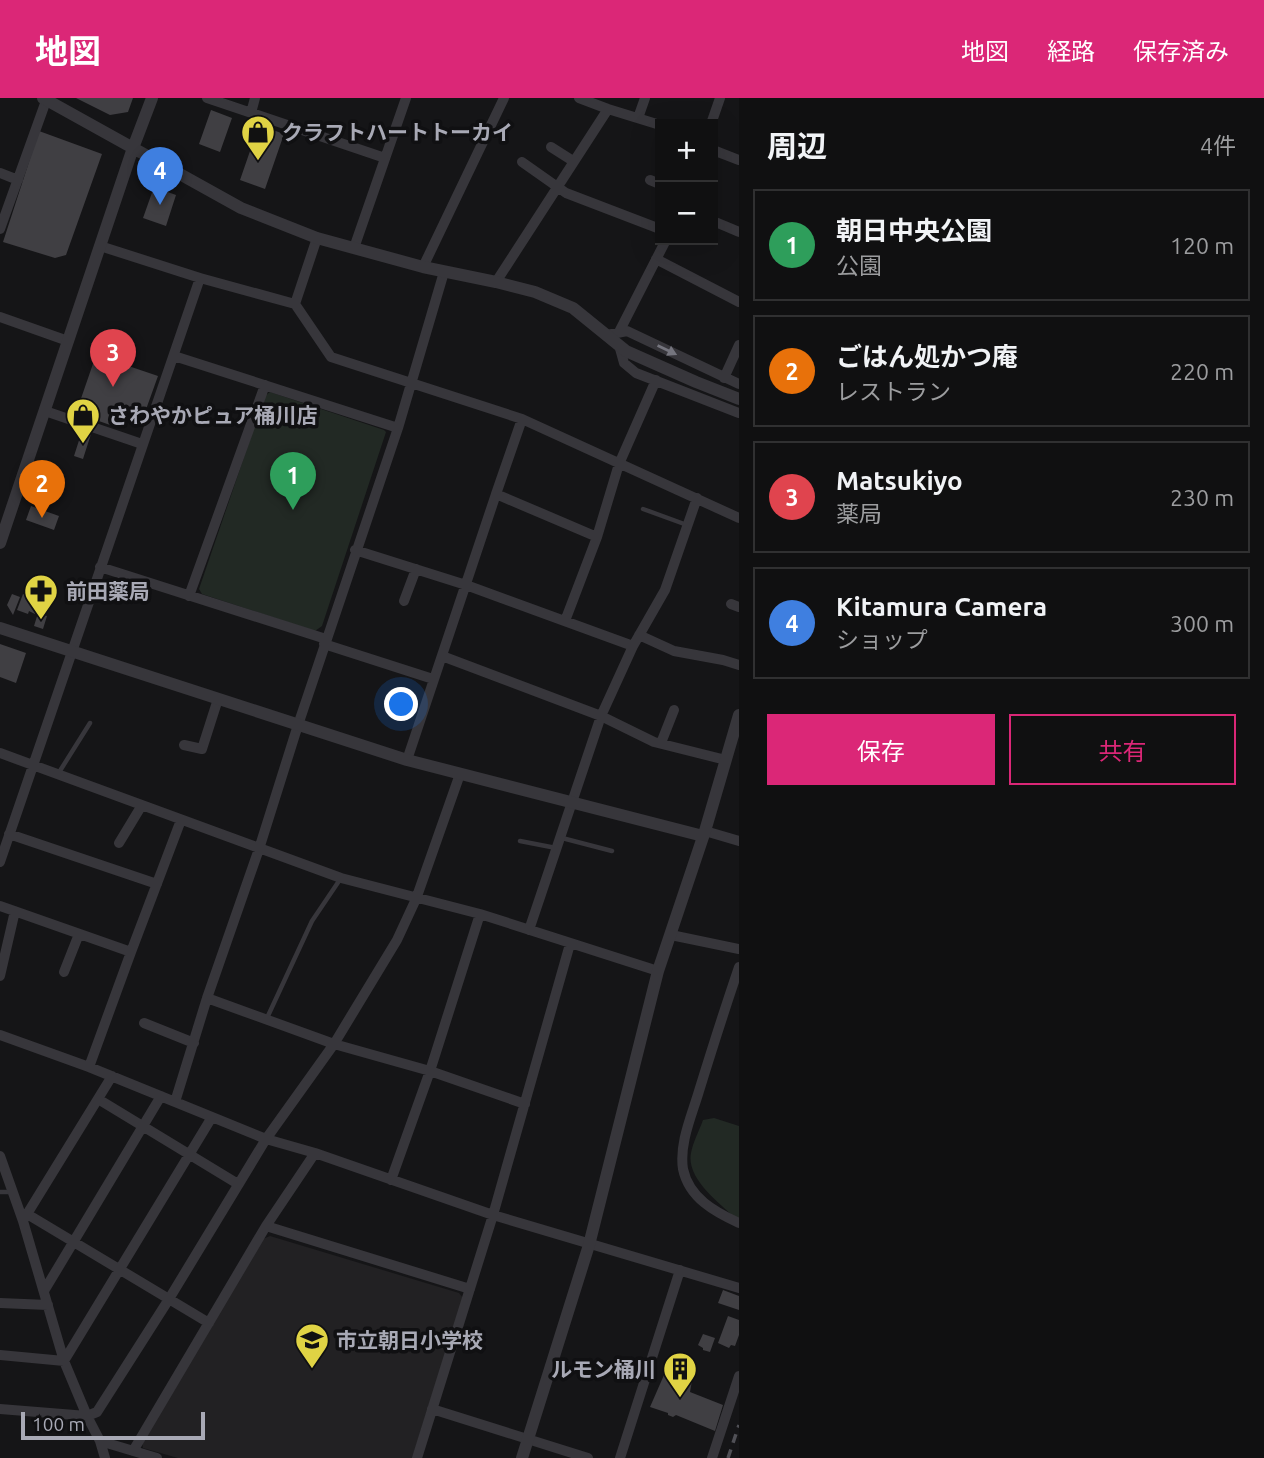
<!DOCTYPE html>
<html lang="ja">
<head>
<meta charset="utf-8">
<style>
	body { margin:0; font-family:Ubuntu,"Noto Sans JP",sans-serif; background:#1e1e1f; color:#f1f3f6 }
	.controls { position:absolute; right:21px; top:21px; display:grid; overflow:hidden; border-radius:0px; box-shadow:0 7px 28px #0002 }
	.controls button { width:63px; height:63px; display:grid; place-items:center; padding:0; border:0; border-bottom:2px solid #303031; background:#101011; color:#f1f3f6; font:35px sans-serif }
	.scale { position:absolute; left:21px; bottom:18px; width:184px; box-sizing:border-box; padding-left:7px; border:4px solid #a8a9b5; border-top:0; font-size:19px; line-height:24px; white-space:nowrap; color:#a8a9b5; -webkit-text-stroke:5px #101012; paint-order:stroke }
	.you { position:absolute; left:402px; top:607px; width:24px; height:24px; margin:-18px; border:5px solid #fff; border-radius:50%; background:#1a73e8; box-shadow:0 0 0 10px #1a73e833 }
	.badge { display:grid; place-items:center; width:46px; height:46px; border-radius:50%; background:#db2777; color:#fff; font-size:23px; font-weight:700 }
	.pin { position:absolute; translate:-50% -58px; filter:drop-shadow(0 2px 4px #0008) }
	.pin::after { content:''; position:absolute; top:37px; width:24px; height:21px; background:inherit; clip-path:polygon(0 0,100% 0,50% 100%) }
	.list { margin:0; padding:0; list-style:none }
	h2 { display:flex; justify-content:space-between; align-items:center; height:91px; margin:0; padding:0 28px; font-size:30px }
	h2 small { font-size:23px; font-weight:400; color:#9c9d9f }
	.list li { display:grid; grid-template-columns:46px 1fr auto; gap:21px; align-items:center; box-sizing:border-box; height:112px; margin:0 14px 14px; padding:0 14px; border:2px solid #303031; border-radius:0px }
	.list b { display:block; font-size:26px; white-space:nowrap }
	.list p { margin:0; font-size:23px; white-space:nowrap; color:#9c9d9f }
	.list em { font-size:23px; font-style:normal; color:#9c9d9f }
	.actions { display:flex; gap:14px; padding:21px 28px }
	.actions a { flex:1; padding:16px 0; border:2px solid #db2777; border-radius:0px; text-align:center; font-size:24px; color:#db2777 }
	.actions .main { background:#db2777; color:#fff }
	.map { position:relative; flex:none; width:739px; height:1360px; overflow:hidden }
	header { display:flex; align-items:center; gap:42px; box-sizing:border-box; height:98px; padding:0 35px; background:#db2777; color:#fff }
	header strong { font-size:33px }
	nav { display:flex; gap:38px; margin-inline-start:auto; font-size:24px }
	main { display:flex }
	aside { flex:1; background:#101011 }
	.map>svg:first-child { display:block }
	.built { fill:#222123 }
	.green { fill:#222924 }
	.building { fill:#403f43 }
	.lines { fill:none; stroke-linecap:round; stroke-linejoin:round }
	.service { stroke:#37363b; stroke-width:4.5 }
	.minor { stroke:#37363b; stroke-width:10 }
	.tertiary { stroke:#37363b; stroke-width:12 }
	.rail { stroke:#505056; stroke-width:3.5; stroke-dasharray:9 7; stroke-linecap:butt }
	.oneway { fill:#75757e }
	.labels { text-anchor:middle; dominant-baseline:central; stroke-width:7; stroke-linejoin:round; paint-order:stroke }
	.poi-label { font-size:21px; font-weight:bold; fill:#a8a9b5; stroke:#101012; text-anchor:start }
</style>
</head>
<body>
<header>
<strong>地図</strong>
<nav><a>地図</a><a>経路</a><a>保存済み</a></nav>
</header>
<main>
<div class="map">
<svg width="739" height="1360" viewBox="0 0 739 1360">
	<rect width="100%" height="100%" fill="#151517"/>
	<path class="built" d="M 270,1138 L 459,1195 L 463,1200 L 412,1360 L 178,1360 L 143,1350 L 142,1344 L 263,1141 Z"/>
	<path class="green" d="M 270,294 L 384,332 L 386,334 L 322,528 L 315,533 L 202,496 L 199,491 L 265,298 Z
		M 714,1020 L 739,1028 L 739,1122 L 734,1119 C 718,1104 686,1080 691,1055 C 693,1044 699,1033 703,1022 Z"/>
	<path class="building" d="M 76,0 L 133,0 L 128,14 L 110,17 Z
		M 211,12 L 232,20 L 220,54 L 199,46 Z
		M 259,27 L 284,36 L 265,91 L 240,82 Z
		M 39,33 L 102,56 L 66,157 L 55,160 L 3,144 Z
		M 154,89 L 176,97 L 166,128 L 143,120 Z
		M 96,257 L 158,278 L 144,317 L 119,308 L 113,328 L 76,315 Z
		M 82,333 L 91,336 L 83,361 L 74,358 Z
		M 31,408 L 59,418 L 54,432 L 26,422 Z
		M 12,496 L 20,499 L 13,517 L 7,507 Z
		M 23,496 L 40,502 L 35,516 L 29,513 L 28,516 L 17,512 Z
		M 38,515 L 47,518 L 43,531 L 34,528 Z
		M 0,546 L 26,555 L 16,585 L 0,579 Z
		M 723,1192 L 739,1198 L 739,1212 L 718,1205 Z
		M 728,1218 L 739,1222 L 739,1237 L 735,1248 L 731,1247 L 729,1250 L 718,1245 Z
		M 703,1236 L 715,1240 L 710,1254 L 703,1252 L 703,1250 L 698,1247 Z
		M 671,1261 L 694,1271 L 690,1294 L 723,1307 L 715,1333 L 676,1317 L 673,1319 L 668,1317 L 668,1315 L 650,1309 Z"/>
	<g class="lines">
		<path class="service" d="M 643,411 L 687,427
			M 58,676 L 90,625
			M 562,740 L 612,753
			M 520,743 L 556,750
			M 267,920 L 312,823 L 341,780
			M 0,1094 L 12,1094"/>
		<path class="minor" d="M 207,0 L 385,60
			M 579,0 L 608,11 L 660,27
			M 251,15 L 255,0
			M 638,20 L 645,0
			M 711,26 L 720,0
			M 551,49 L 573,63
			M 713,52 L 739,62
			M 522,64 L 566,95 L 660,131
			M 0,75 L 18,82
			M 650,82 L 660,86
			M 713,123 L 739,134
			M 0,131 L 47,0
			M 100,148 L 200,180 L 295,206 L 317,140
			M 354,150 L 406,0
			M 656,161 L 739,204
			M 423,169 L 504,0
			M 496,184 L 608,11
			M 295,206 L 331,259 L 522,321 L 739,420
			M 0,219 L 68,243
			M 619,234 L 666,142
			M 607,237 L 627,233 L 739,286
			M 619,247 L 624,265 L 636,275 L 739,315
			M 174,258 L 398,330
			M 724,280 L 739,247
			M 45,313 L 142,346
			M 522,321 L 496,396 L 597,439
			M 355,452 L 466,487 L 633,548
			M 100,469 L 326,541
			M 189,498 L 265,287
			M 404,503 L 416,471
			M 731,506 L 739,509
			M 565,523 L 597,439 L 619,366 L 656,282
			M 639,537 L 674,553 L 723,562 L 739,567
			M 324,546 L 433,581
			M 442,558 L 601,618 L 654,644 L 726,662
			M 661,645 L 674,612
			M 184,647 L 202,651 L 218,601
			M 0,655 L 341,780 L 480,816 L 658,873
			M 407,662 L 496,396
			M 705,733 L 739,743
			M 9,736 L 157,786
			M 119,745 L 142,707
			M 0,764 L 200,180
			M 0,808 L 131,854
			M 529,832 L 601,618 L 633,548 L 665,492 L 697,400
			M 671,837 L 739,851
			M 739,869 C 725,910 712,951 699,993 C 692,1017 679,1045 683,1071 C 689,1100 715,1114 739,1125
			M 64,874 L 79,836
			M 0,878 L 15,813
			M 207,900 L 334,946 L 430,973 L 525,1006
			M 144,925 L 194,945
			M 0,937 L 89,969 L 266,1041 L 315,1055 L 493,1117 L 739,1190
			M 89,969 L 131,854 L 181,722
			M 98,1001 L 238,1086
			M 175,1004 L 207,900 L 259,751 L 298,627 L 398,330 L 444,174
			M 0,1058 L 23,1123 L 64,1263 L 87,1318 L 100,1343 L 105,1360
			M 391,1082 L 430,973 L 480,816
			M 27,1116 L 209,1225
			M 24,1121 L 112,978
			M 266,1128 L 470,1191
			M 44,1193 L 161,998
			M 0,1205 L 48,1207
			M 0,1257 L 64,1263 L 212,1019
			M 0,1311 L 87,1318 L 97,1314 L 169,1201 L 266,1041 L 334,946 L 397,842 L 416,801 L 460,676
			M 432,1311 L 588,1360
			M 100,1343 L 157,1360
			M 133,1353 L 266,1128 L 315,1055
			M 417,1360 L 493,1117 L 570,846
			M 620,1360 L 680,1172
			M 712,1360 L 739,1278"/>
		<path class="tertiary" d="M 43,0 L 241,110 L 317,140 L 423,169 L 496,184 L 535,194 L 573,210 L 626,253 L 696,284 L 739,301
			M 0,445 L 133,50 L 152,0
			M 0,530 L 407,662 L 703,738
			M 522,1360 L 589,1147 L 658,873 L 705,733 L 739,617"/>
		<path class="rail" d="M 728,1360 L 739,1327"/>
	</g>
	<defs><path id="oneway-solid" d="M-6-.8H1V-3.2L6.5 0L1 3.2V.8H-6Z" transform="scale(1.75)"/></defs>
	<use class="oneway" href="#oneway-solid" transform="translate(667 252) rotate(26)"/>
	<defs>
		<g id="shop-pin" transform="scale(1.75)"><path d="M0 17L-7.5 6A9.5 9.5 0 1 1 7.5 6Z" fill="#e0d344" stroke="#101012"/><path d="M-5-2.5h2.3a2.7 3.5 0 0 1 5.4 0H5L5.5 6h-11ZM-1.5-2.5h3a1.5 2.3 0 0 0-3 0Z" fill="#111"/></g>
		<g id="pharmacy-pin" transform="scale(1.75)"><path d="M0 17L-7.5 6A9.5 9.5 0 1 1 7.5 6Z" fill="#e0d344" stroke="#101012"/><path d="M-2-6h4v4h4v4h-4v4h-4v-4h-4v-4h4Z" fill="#111"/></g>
		<g id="school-pin" transform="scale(1.75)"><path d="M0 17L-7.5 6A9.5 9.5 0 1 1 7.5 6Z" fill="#e0d344" stroke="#101012"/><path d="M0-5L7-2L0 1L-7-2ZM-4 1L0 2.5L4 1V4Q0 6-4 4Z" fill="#111"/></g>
		<g id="building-pin" transform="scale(1.75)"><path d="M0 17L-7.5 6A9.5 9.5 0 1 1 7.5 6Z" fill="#e0d344" stroke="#101012"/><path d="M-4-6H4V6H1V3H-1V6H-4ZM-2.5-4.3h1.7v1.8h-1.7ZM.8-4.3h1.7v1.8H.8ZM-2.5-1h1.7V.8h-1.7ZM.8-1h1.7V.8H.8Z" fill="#111"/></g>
	</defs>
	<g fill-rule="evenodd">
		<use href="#shop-pin" x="258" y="34"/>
		<use href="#shop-pin" x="83" y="317"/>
		<use href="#pharmacy-pin" x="41" y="493"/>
		<use href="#school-pin" x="312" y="1242"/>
		<use href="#building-pin" x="680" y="1271"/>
	</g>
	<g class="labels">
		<g class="poi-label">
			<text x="282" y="34">クラフトハートトーカイ</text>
			<text x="108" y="317">さわやかピュア桶川店</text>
			<text x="66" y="493">前田薬局</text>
			<text x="336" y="1242">市立朝日小学校</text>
			<text x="656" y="1271" text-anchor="end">ルモン桶川</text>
		</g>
	</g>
</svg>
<div class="controls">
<button>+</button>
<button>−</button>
</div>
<div class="scale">100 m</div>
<div class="you"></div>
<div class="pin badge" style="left:293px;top:412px;background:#2e9e5b">1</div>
<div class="pin badge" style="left:42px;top:420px;background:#e8710a">2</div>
<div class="pin badge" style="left:113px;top:289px;background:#e0444e">3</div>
<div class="pin badge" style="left:160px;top:107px;background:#3f7fe0">4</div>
</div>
<aside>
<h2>周辺<small>4件</small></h2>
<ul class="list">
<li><span class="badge" style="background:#2e9e5b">1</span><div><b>朝日中央公園</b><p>公園</p></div><em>120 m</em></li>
<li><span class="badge" style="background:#e8710a">2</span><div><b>ごはん処かつ庵</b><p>レストラン</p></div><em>220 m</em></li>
<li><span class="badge" style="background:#e0444e">3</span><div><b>Matsukiyo</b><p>薬局</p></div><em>230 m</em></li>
<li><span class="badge" style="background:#3f7fe0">4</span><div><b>Kitamura Camera</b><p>ショップ</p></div><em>300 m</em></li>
</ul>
<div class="actions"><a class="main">保存</a><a>共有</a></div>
</aside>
</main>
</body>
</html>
